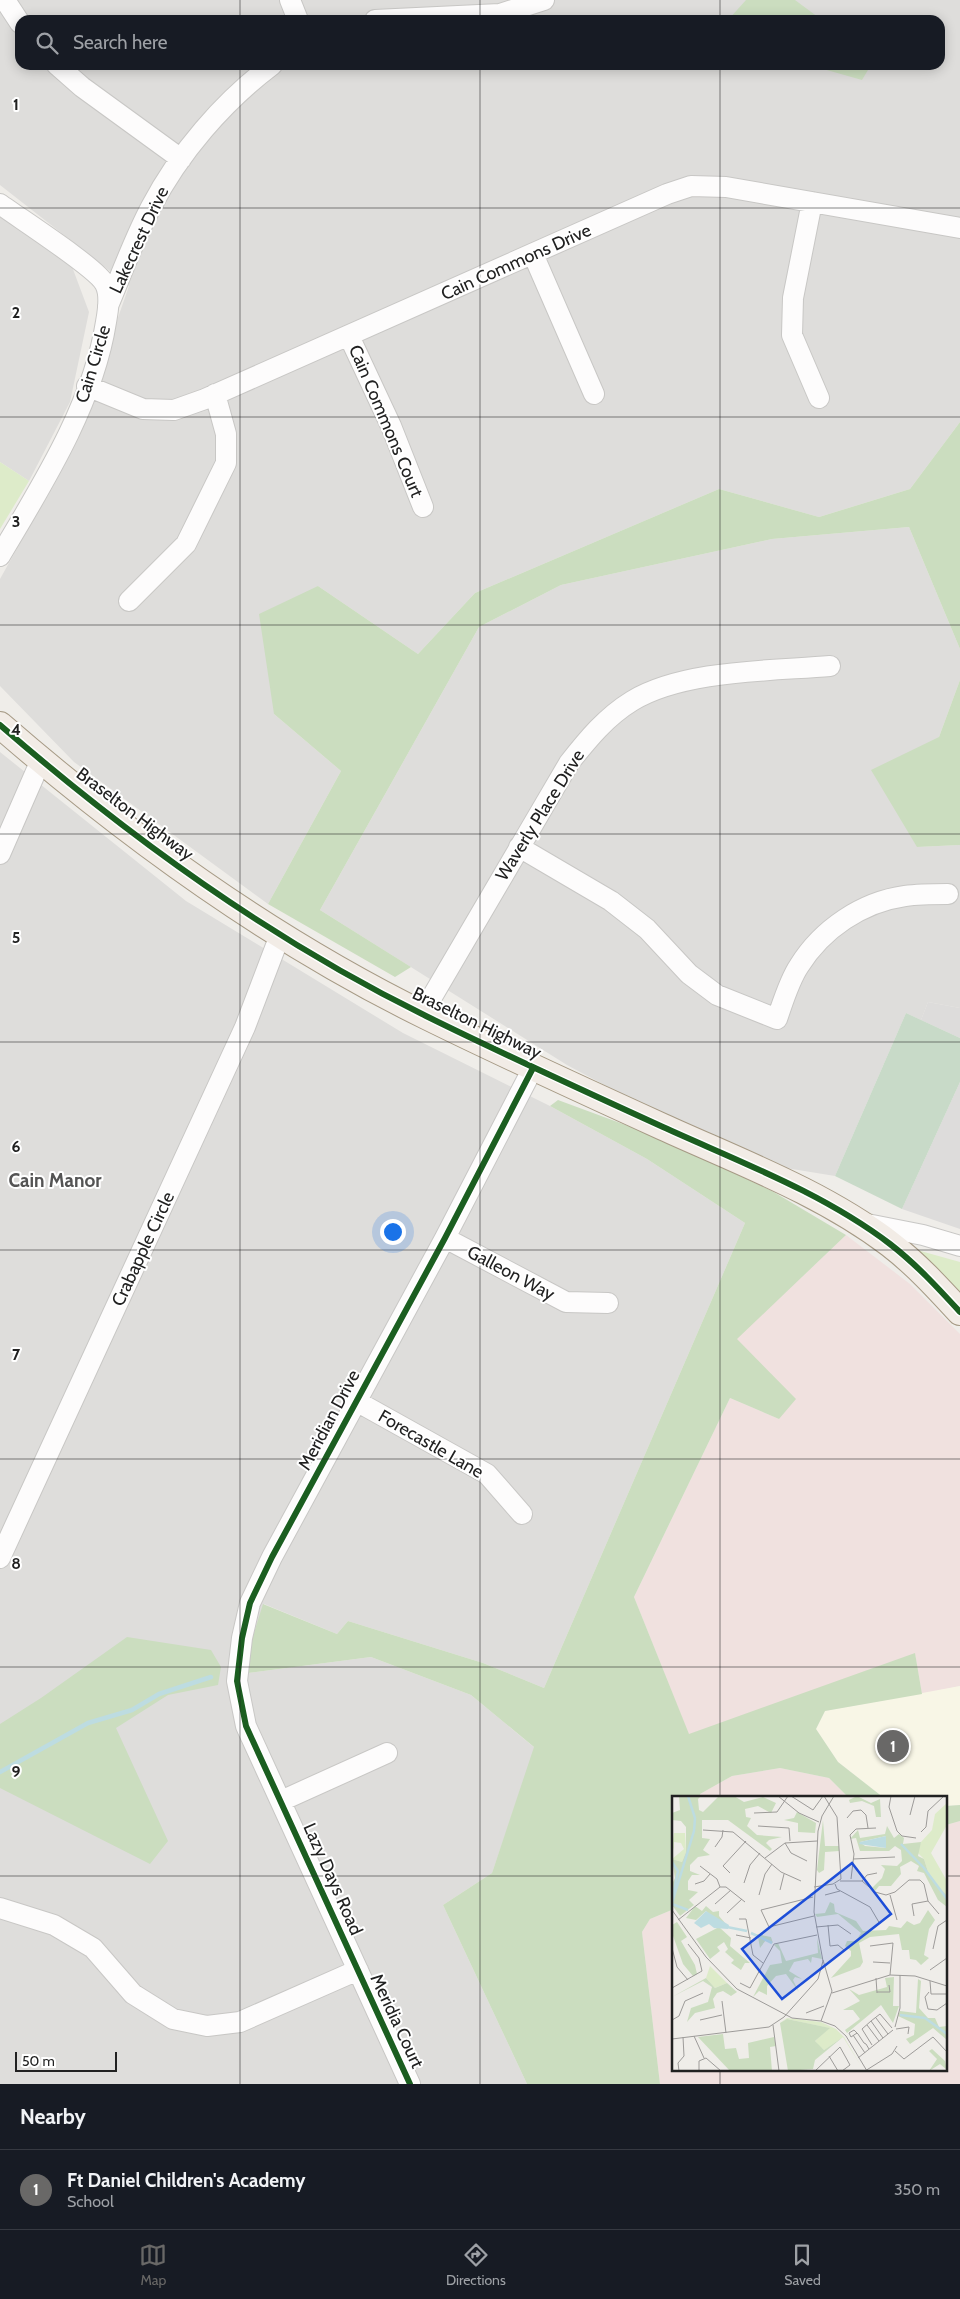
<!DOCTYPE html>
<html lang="en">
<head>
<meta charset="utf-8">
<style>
	body { margin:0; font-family:Cabin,sans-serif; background:#20242c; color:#f1f3f6 }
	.scale { position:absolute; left:15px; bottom:12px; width:102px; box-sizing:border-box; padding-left:5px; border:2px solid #212121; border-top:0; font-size:14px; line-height:18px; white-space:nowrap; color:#212121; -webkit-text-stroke:4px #fff; paint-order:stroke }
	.you { position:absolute; left:392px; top:1231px; width:18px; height:18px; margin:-12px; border:4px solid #fff; border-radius:50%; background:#1a73e8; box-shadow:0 0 0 8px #1a73e833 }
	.badge { display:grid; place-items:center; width:32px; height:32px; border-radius:50%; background:#696867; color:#fff; font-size:16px; font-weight:700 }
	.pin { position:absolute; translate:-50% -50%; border:2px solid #fff; box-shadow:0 1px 5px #0006 }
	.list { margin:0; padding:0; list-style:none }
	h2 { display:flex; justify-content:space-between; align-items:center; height:65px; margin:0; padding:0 20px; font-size:21px }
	h2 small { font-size:16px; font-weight:400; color:#9ea1a6 }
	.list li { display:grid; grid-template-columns:32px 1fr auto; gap:15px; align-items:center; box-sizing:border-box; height:80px; padding:0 20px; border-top:1px solid #363941 }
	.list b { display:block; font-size:19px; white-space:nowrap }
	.list p { margin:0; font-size:16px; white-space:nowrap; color:#9ea1a6 }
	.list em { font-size:16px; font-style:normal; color:#9ea1a6 }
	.icon { flex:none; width:28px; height:28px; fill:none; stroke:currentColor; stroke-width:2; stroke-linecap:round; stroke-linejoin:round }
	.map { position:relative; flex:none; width:960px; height:2084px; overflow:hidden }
	.search { position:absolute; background:#171b24; box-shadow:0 2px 12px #0003; left:15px; right:15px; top:15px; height:55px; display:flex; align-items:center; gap:12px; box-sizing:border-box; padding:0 18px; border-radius:15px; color:#9ea1a6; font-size:19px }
	.sheet { height:145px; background:#171b24 }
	nav { display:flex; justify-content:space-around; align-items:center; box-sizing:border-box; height:70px; border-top:1px solid #363941; background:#171b24; font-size:14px; color:#9ea1a6 }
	nav a { display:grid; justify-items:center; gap:2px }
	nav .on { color:#696867 }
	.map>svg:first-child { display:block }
	.residential { fill:#dedddb; fill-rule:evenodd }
	.commercial { fill:#f0e1df }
	.education { fill:#f8f6e6 }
	.religious { fill:#dddcdb }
	.grass { fill:#ddebc9 }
	.forest { fill:#cbddbf }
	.cemetery { fill:#c8dac8 }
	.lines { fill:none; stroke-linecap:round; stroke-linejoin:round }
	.stream { stroke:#bddce1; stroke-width:4.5 }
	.minor-casing { stroke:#c8c7c5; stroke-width:22 }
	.major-casing { stroke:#a69a85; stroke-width:28 }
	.minor { stroke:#fdfcfc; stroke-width:20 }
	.major { stroke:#f2ece6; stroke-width:26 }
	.cycleway-casing { stroke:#fff; stroke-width:9 }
	.cycleway { stroke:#1b5e20; stroke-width:6 }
	.grid { fill:none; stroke:#212121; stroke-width:1; stroke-opacity:0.55 }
	.labels { text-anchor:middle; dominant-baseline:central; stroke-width:4; stroke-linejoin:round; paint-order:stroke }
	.street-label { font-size:18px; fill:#212121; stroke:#fff }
	.neighbourhood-label { font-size:19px; font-weight:bold; fill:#545454; stroke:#fff }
	.inset-river { fill:none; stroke:#bddce1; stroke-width:2.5 }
	.inset-road { fill:none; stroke:#9d9b99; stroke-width:1 }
	.view { fill:#1d4ed8; fill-opacity:0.15; stroke:#1d4ed8; stroke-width:2.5 }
	.inset-edge { fill:none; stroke:#212121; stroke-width:2.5 }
	.grid-label { font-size:16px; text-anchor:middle; font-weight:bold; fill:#212121; stroke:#fff; stroke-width:4; stroke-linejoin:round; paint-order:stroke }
</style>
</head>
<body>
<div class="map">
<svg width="960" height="2084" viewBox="0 0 960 2084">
	<rect width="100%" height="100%" fill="#efede9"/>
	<path class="residential" d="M 0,0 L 960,0 L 960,422 L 910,489 L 819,517 L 719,489 L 475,593 L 418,654 L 318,586 L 274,714 L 341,771 L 268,904 L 74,762 L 0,686 L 0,579 L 72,450 L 129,286 L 0,185 ZM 20,20 L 940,20 L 940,65 L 20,65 Z
		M 0,214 L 71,264 L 89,312 L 70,402 L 29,481 L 0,462 Z
		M 909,527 L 960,649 L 960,680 L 939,737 L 917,847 L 960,845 L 960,1008 L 928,1002 L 921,1020 L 906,1013 L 835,1176 L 786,1168 L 668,1119 L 567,1065 L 320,910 L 479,627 L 561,585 L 772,539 Z
		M 0,752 L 186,901 L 403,1033 L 550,1106 L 647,1159 L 745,1223 L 544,1688 L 483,1663 L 348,1621 L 337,1634 L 264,1604 L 251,1642 L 248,1673 L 371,1657 L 471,1695 L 535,1748 L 492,1873 L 443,1905 L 527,2084 L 0,2084 Z"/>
	<path class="commercial" d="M 846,1235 L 910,1284 L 960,1334 L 960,1686 L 922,1694 L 915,1654 L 689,1735 L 634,1597 L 730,1398 L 779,1419 L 736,1339 Z
		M 780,1768 L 829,1778 L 849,1798 L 700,1798 L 700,1794 L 732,1776 Z
		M 960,1821 L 960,2084 L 660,2084 L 642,1932 L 650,1919 L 674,1909 L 674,2070 L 946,2070 L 946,1825 Z"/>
	<path class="education" d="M 960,1686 L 960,1805 L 946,1806 L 946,1798 L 884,1798 L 838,1762 L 816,1729 L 825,1711 Z"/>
	<path class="religious" d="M 928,1002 L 960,1008 L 960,1038 L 921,1020 Z
		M 960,1082 L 960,1229 L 902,1209 Z"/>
	<path class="grass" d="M 0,462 L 29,481 L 0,529 Z
		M 917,1250 L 960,1262 L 960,1293 Z"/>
	<path class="forest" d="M 746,0 L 795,0 L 822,20 L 728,20 Z
		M 809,65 L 871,65 L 862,80 Z
		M 960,422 L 960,649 L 909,527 L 772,539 L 561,585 L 479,627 L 320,910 L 411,967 L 395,977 L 268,904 L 341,771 L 274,714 L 259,614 L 318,586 L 418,654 L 475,593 L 719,489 L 819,517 L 910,489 Z
		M 960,680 L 960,845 L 917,847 L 871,770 L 939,737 Z
		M 558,1100 L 658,1137 L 772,1191 L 846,1235 L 737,1339 L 796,1399 L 779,1419 L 730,1398 L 634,1597 L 689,1734 L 915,1653 L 922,1694 L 825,1711 L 816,1729 L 838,1762 L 884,1798 L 849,1798 L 829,1778 L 780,1768 L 732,1776 L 700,1794 L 700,1798 L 674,1798 L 674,1909 L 650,1919 L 642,1932 L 660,2084 L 527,2084 L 443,1905 L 492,1873 L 534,1747 L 471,1695 L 371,1657 L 248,1673 L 251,1642 L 263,1604 L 337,1634 L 348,1621 L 483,1663 L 544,1688 L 745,1223 L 647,1159 L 550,1106 Z
		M 127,1637 L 211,1650 L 221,1667 L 218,1685 L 168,1695 L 116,1728 L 168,1841 L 150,1864 L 0,1788 L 0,1724 L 41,1698 Z
		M 960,1805 L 960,1821 L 946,1825 L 946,1806 Z"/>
	<path class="cemetery" d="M 906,1013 L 960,1038 L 960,1082 L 902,1209 L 835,1176 Z"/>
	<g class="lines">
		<path class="stream" d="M 0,1772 L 88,1723 L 132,1710 L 159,1694 L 211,1677"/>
		<g class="minor-casing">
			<path id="minor" d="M 5,0 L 20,23
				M 290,0 L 298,20
				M 375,20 L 500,14 L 544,0
				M 57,65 L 82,87 L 181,159
				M 812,202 L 793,298 L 792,335 L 819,398
				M 0,204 C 19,218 97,268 105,284 C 111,295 108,311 106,322 C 93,405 42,485 0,556
				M 533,254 L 594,394
				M 108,306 C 122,273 134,239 151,207 C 179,153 223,102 272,65
				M 349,336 L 391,426 L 423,507
				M 87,386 L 143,409 L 174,410 L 205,399 L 667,194 L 691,186 L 726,187 L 960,228
				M 129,601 L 186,544 L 226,463 L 226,434 L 215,394
				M 519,847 L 611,901 L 647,929 L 689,974 L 717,995 L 777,1019 C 783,1002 789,981 799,966 C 822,929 862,902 905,896 C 919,894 934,894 948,894
				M 0,854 L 41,760
				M 422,1014 L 569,763 C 588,739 606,717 632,701 C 683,670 770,671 830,666
				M 862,1223 L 923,1235 L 960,1246
				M 445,1238 L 566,1302 L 608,1303
				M 356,1401 L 487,1474 L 522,1514
				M 0,1558 L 245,1027 L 280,935
				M 281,1801 L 387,1753
				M 0,1908 L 54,1925 L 93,1948 L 133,1994 L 173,2019 L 207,2026 L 240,2022 L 358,1970
				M 410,2084 L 246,1726 L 237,1681 L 242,1638 L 250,1603 L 272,1557 L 445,1238 L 533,1068"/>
		</g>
		<g class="major-casing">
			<path id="major" d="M 0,725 C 130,838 271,940 426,1016 C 505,1055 584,1091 663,1127 C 740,1162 823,1193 890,1244 C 916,1264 938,1288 960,1312"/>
		</g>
		<use href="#minor" class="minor"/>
		<use href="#major" class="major"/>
		<g class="cycleway-casing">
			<path id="cycleway" d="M 0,725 C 130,838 271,940 426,1016 C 505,1055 584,1091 663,1127 C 740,1162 823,1193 890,1244 C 916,1264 938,1288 960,1312
				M 410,2084 L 246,1726 L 237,1681 L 242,1638 L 250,1603 L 272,1557 L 445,1238 L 533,1068"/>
		</g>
		<use href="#cycleway" class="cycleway"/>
	</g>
	<path class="grid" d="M 240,0 L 240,20M 480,0 L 480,20M 720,0 L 720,20M 240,65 L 240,2084M 480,65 L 480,2084M 720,65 L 720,1798M 0,208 L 960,208M 0,417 L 960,417M 0,625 L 960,625M 0,834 L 960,834M 0,1042 L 960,1042M 0,1250 L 960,1250M 0,1459 L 960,1459M 0,1667 L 960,1667M 0,1876 L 674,1876M 946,1876 L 960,1876M 720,2070 L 720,2084"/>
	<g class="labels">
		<g class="street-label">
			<text transform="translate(139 240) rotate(-65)">Lakecrest Drive</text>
			<text transform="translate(516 262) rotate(-24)">Cain Commons Drive</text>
			<text transform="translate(93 364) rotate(-73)">Cain Circle</text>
			<text transform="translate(386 421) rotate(67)">Cain Commons Court</text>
			<text transform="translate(135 814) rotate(37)">Braselton Highway</text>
			<text transform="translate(540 815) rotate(-58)">Waverly Place Drive</text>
			<text transform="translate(477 1023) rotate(26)">Braselton Highway</text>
			<text transform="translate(143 1249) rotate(-65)">Crabapple Circle</text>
			<text transform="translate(511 1273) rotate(28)">Galleon Way</text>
			<text transform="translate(329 1420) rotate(-62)">Meridian Drive</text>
			<text transform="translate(431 1444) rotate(30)">Forecastle Lane</text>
			<text transform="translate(333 1879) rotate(66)">Lazy Days Road</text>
			<text transform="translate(397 2021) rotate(65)">Meridia Court</text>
		</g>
		<g class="neighbourhood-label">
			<text x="55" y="1180">Cain Manor</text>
		</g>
	</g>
	<g transform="translate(672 1796)">
		<rect width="275" height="275" fill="#efede9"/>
		<path d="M 275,7 L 275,29 L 259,57 L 275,85 L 275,100 L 257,79 L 252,63 L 245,56 L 249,46 L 260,34 L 263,18 ZM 2,37 L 13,37 L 14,56 L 10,66 L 0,63 L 12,53 L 9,47 L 2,46 L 2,54 L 0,49 ZM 38,170 L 55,187 L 43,192 L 34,182 ZM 115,222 L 149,226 L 164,233 L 172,241 L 189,270 L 171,241 L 152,254 L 146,249 L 143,245 L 157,232 L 115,223 L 108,227 Z" fill="#ddebc9"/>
		<path d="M 7,0 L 29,0 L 26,3 L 27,14 L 31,16 L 47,0 L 62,0 L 72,6 L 91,1 L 104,7 L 99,17 L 86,10 L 73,13 L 74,21 L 79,22 L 75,30 L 85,39 L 110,41 L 97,44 L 94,47 L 100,53 L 98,55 L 56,24 L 30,24 L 30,42 L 38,43 L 31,54 L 38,59 L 26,61 L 18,69 L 18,75 L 28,79 L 20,79 L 16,85 L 16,94 L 26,96 L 17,104 L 22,109 L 8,120 L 0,109 L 0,88 L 3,82 L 0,63 L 10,66 L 14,56 L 14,31 L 9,25 L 0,24 L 0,17 L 8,14 ZM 185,0 L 199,7 L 208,3 L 209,21 L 204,21 L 202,10 L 190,5 L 178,7 L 177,4 ZM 125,16 L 144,27 L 143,37 L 126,36 L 126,27 L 112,24 L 122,22 ZM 151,24 L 153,50 L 167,50 L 167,55 L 153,56 L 152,74 L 147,77 L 145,74 ZM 215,30 L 222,42 L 227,38 L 232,42 L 231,48 L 249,46 L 246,60 L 252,63 L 257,79 L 275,100 L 275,111 L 266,104 L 252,77 L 245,75 L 247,70 L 239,65 L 228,71 L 229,78 L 219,90 L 207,90 L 203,95 L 200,92 L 210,82 L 213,73 L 209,69 L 225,70 L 230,65 L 229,54 L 223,50 L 217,55 L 188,55 L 184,42 L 178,43 L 186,34 L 188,42 L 213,38 ZM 214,40 L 214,52 L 193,50 L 188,46 ZM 158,106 L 162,108 L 163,116 L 184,125 L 191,135 L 214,134 L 217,130 L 229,132 L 235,125 L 242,129 L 248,127 L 256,114 L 263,124 L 257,133 L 252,159 L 257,162 L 249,169 L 244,164 L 238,163 L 237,154 L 230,154 L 227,138 L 198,141 L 187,147 L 191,166 L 188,171 L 159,182 L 179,160 L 179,155 L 173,150 L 175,145 L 184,145 L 189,137 L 166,118 L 145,121 L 143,118 L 153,117 ZM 23,110 L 30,115 L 34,110 L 41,116 L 47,115 L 47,120 L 53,127 L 44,124 L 34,115 L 24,124 L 14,122 ZM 5,126 L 15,141 L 9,145 L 23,169 L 25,178 L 21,180 L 11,168 L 0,137 L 0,129 ZM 47,131 L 59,142 L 58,150 L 78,167 L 73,167 L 69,174 L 59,167 L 62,164 L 53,156 L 56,153 L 52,146 L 45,151 L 48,155 L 38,163 L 24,143 ZM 79,137 L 99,141 L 101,147 L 94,144 L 88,152 L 86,141 ZM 145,142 L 150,163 L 140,161 L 139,167 L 136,163 L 122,166 L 117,175 L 130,183 L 123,181 L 121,184 L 127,196 L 114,178 L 104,180 L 95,190 L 95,199 L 87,195 L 81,201 L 98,169 L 110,167 L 108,155 L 102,149 L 106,147 L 114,165 L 146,157 ZM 222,181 L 221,210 L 227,210 L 221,227 L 209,209 L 175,237 L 173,234 L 188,223 L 181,214 L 171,214 L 188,205 L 177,193 L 187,199 L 215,191 L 213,182 ZM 34,182 L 43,192 L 55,187 L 65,196 L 59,200 L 51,195 L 45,197 L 41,203 L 43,212 L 23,217 L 15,226 L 19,212 L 36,206 L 40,191 L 31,185 L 0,201 ZM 246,183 L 249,185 L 247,212 L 256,222 L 263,222 L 267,231 L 275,230 L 275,244 L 261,232 L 238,248 L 234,243 L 242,239 L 243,228 L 226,220 L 228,215 L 244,217 ZM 115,223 L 158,232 L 143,245 L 152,254 L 171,241 L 143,264 L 141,273 L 116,275 L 108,227 ZM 51,238 L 53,253 L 64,252 L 67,263 L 77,262 L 76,247 L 102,241 L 104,250 L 98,251 L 100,275 L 58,275 L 26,241 ZM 260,253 L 273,265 L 275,274 L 268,268 L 257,275 L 265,263 L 257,255 Z" fill="#cbddbf" fill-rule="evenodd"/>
		<path d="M 214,40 L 214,52 L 187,48 L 188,46 ZM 34,115 L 57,129 L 56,133 L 42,132 L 37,128 L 29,132 L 22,127 Z" fill="#bddce1"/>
		<path class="inset-river" d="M 229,48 L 252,72 L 275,103M 0,66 L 6,75 L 0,104M 0,107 L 22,35 L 23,22 L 16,0M 0,108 L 16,114M 55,131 L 75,135M 79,137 L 100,147M 228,219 L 253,222 L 275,238"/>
		<path class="inset-road" d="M 106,0 L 127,17 L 147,26M 119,0 L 141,14 L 151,0M 219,0 L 217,11 L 225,35 L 230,40 L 244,42M 82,17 L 105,16 L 116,0M 238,19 L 243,0M 175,22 L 181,15 L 189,14 L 194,19 L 196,32M 86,30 L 117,32 L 118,45M 31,34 L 61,36 L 109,76 L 129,85M 249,36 L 254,31 L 256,15 L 272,0M 113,47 L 119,57 L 135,65M 43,51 L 50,41 L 51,34M 93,62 L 113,47 L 145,45M 181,63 L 223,61M 28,70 L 45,83 L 48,91M 58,77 L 51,70 L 74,45M 179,83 L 182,58 L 178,39 L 184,33 L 204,32M 168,85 L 190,85 L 203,96 L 214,99 L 223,96 L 237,84 L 248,84 L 252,88 L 256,105 L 267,118M 190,85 L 195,79 L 205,77M 72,87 L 78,69 L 88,57M 23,88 L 32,85 L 38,78M 163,88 L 165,93 L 198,111 L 208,128M 142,91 L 161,88 L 169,83 L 165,21 L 152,0M 108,94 L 112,78M 87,99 L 93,78 L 100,68M 153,99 L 168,95M 218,99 L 225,124M 141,101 L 89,114 L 97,131 L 142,120M 43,108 L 59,94M 0,114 L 34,161 L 65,193 L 120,222 L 149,225 L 163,230 L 174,240 L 195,275M 55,117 L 70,103M 242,120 L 240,108 L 256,105M 67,123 L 74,123 L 81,159 L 91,167M 6,124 L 48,91 L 54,91 L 73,106M 156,129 L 158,150 L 166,149 L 172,154M 144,131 L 166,129 L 179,138M 64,139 L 79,142M 198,150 L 221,147 L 218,179M 0,152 L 5,171 L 16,184M 261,153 L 266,130 L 275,124M 201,166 L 218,167M 258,174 L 275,162M 204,182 L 205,197M 258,185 L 259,198 L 275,198M 68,187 L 78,192 L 102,148 L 145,139M 0,192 L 30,175 L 27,162 L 16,148M 205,196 L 218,196 L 217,189M 257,196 L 253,201 L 256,213 L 265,214 L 275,207M 160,197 L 218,179 L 243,180 L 275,190M 50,205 L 54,237M 134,217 L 152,210M 204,222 L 216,238M 0,224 L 7,220 L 13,205 L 31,197M 28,224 L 50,219M 149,225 L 160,195 L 151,164M 199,225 L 211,242M 101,229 L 107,275M 195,229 L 207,245M 223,231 L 228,212 L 228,179M 224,233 L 237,231 L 236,238M 185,237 L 179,241 L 177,237 L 182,234 L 186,238 L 192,247 L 194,248 L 197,253M 181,239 L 193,257M 22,240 L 32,262M 0,243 L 97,231 L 112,221 L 146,183 L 151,165 L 142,116 L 146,35 L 150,20 L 162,0M 200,249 L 190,233 L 199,225 L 208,218 L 220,232M 223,255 L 232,263 L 261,241 L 275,256M 157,260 L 166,275M 186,262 L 221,234M 7,275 L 6,267 L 12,260 L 11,241M 27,275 L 27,265 L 34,262 L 49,275M 143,275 L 168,251 L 178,269 L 170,275M 193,275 L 220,258 L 225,250"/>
		<path class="view" d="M 180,67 L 219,118 L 110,203 L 70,153 Z"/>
		<rect width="275" height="275" class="inset-edge"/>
	</g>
	<g class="grid-label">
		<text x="16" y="110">1</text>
		<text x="16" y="318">2</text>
		<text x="16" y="527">3</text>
		<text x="16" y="735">4</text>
		<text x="16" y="943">5</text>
		<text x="16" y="1152">6</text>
		<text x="16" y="1360">7</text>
		<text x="16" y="1569">8</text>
		<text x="16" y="1777">9</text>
	</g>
</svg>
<div class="scale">50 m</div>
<div class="you"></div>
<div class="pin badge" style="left:893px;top:1746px">1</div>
<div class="search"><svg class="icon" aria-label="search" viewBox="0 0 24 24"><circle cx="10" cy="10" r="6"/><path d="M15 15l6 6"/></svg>Search here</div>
</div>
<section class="sheet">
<h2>Nearby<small></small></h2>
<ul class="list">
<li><span class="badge">1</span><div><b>Ft Daniel Children's Academy</b><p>School</p></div><em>350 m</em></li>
</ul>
</section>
<nav>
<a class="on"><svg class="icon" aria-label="map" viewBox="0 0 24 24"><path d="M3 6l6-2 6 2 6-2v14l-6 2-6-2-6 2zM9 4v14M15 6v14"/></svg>Map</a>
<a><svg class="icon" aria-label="directions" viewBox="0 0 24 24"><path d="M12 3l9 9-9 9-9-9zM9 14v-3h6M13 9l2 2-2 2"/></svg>Directions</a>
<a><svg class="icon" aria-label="saved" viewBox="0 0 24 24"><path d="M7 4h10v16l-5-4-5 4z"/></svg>Saved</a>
</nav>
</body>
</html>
